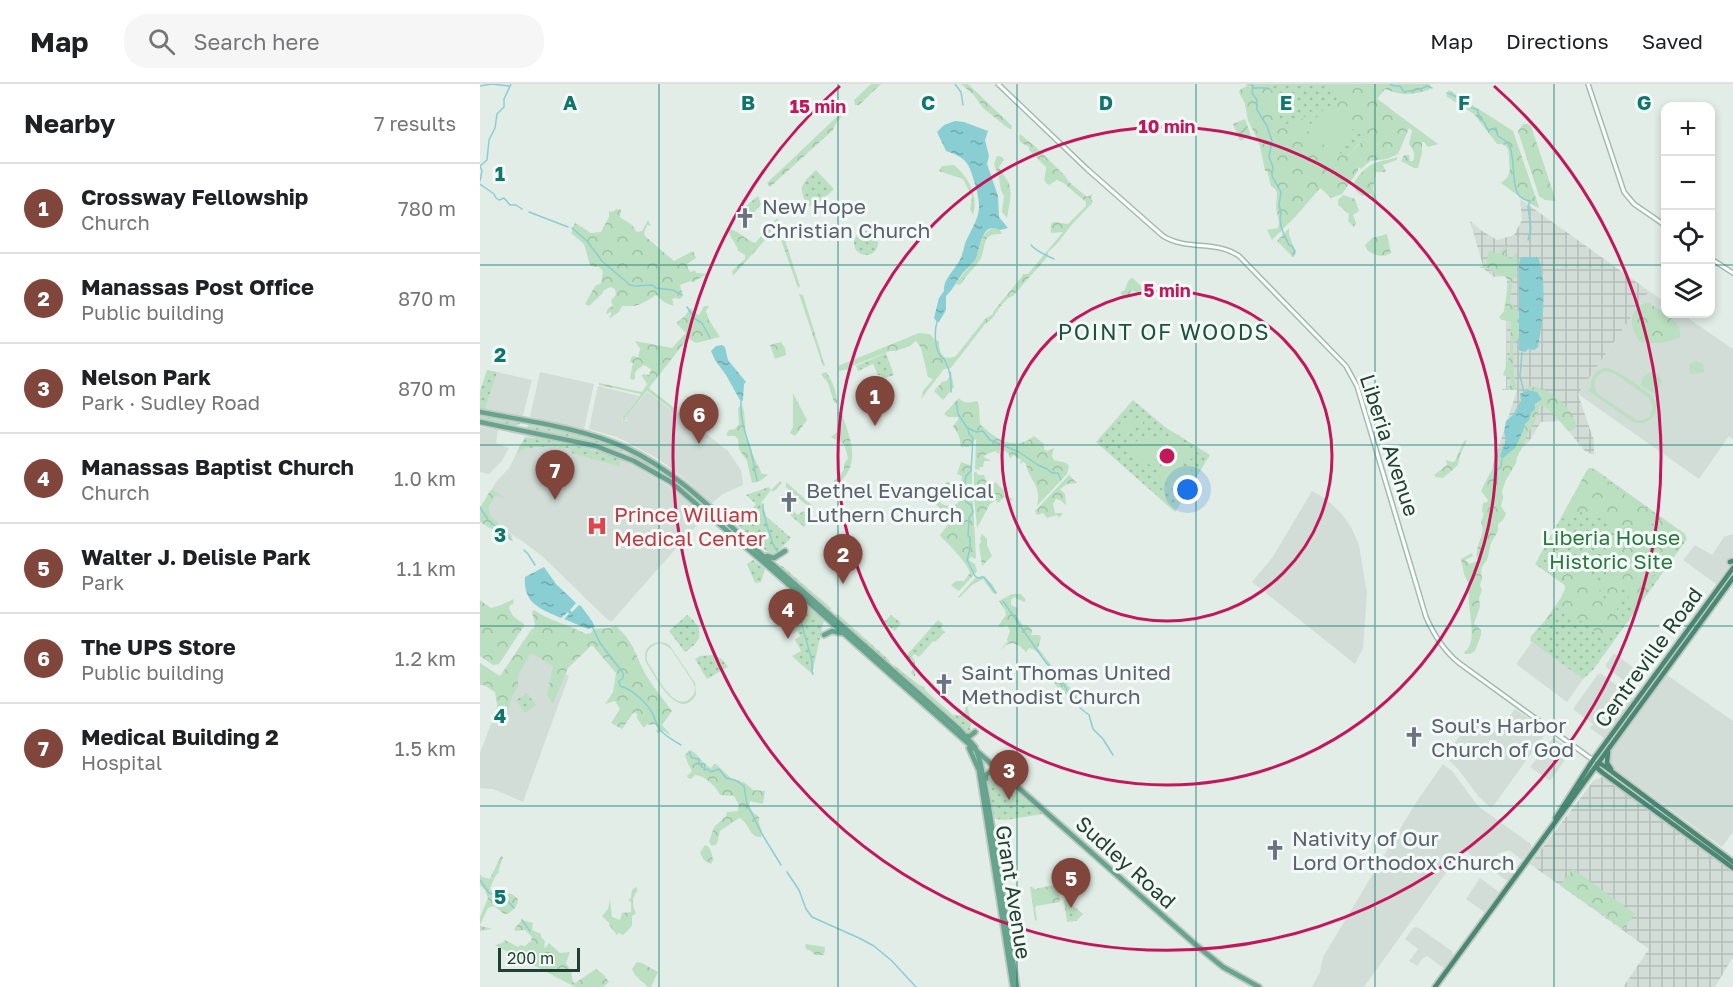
<!DOCTYPE html>
<html lang="en">
<head>
<meta charset="utf-8">
<style>
	body { margin:0; font-family:"Golos Text",sans-serif; background:#f6f6f6; color:#202124 }
	.controls { position:absolute; right:18px; top:18px; display:grid; overflow:hidden; border-radius:12px; box-shadow:0 3px 9px #0003 }
	.controls button { width:54px; height:54px; display:grid; place-items:center; padding:0; border:0; border-bottom:2px solid #e0e0e0; background:#fff; color:#202124; font:30px sans-serif }
	.scale { position:absolute; left:18px; bottom:15px; width:82px; box-sizing:border-box; padding-left:6px; border:3px solid #223f34; border-top:0; font-size:16px; line-height:21px; white-space:nowrap; color:#223f34; -webkit-text-stroke:4px #f3f9f6; paint-order:stroke }
	.you { position:absolute; left:708px; top:406px; width:21px; height:21px; margin:-15px; border:4px solid #fff; border-radius:50%; background:#1a73e8; box-shadow:0 0 0 9px #1a73e833 }
	.badge { display:grid; place-items:center; width:39px; height:39px; border-radius:50%; background:#80453b; color:#fff; font-size:20px; font-weight:700 }
	.pin { position:absolute; translate:-50% -50px; filter:drop-shadow(0 2px 3px #0008) }
	.pin::after { content:''; position:absolute; top:32px; width:21px; height:18px; background:inherit; clip-path:polygon(0 0,100% 0,50% 100%) }
	.list { margin:0; padding:0; list-style:none }
	h2 { display:flex; justify-content:space-between; align-items:center; height:78px; margin:0; padding:0 24px; font-size:26px }
	h2 small { font-size:20px; font-weight:400; color:#757577 }
	.list li { display:grid; grid-template-columns:39px 1fr auto; gap:18px; align-items:center; box-sizing:border-box; height:90px; padding:0 24px; border-top:2px solid #e0e0e0 }
	.list b { display:block; font-size:22px; white-space:nowrap }
	.list p { margin:0; font-size:20px; white-space:nowrap; color:#757577 }
	.list em { font-size:20px; font-style:normal; color:#757577 }
	.icon { flex:none; width:33px; height:33px; fill:none; stroke:currentColor; stroke-width:2; stroke-linecap:round; stroke-linejoin:round }
	.map { position:relative; flex:none; width:1253px; height:903px; overflow:hidden }
	header { display:flex; align-items:center; gap:36px; box-sizing:border-box; height:84px; padding:0 30px; background:#fff; border-bottom:2px solid #e0e0e0 }
	header strong { font-size:28px }
	nav { display:flex; gap:33px; margin-inline-start:auto; font-size:21px }
	.search { width:420px; height:54px; background:#f6f6f6; display:flex; align-items:center; gap:15px; box-sizing:border-box; padding:0 21px; border-radius:24px; color:#757577; font-size:22px }
	main { display:flex }
	aside { flex:1; background:#fff }
	.map>svg:first-child { display:block }
	.built { fill:#d1ddd6 }
	.industrial { fill:url(#industrial-grid) }
	.grass { fill:url(#grass-dots) }
	.forest { fill:url(#forest-crowns) }
	.garden { fill:url(#garden-furrows) }
	.pitch { fill:#bbdfc1; fill-rule:evenodd }
	.water { fill:url(#water-ripples) }
	.lines { fill:none; stroke-linecap:round; stroke-linejoin:round }
	.stream { stroke:#89ced3; stroke-width:1.5 }
	.secondary-casing { stroke:#a3bcb1; stroke-width:6 }
	.primary-casing { stroke:#c1c9c6; stroke-width:8 }
	.trunk-casing { stroke:#c1c9c6; stroke-width:8 }
	.secondary { stroke:#fff; stroke-width:3 }
	.primary { stroke:#66a48e; stroke-width:4.5 }
	.trunk { stroke:#4a8874; stroke-width:4.5 }
	.grid { fill:none; stroke:#0f766e; stroke-width:1.5; stroke-opacity:0.55 }
	.ring { fill:none; stroke:#c2185b; stroke-width:3 }
	.labels { text-anchor:middle; dominant-baseline:central; stroke-width:6; stroke-linejoin:round; paint-order:stroke }
	.worship-label { font-size:21px; fill:#5b616d; stroke:#f3f9f6; text-anchor:start }
	.street-label { font-size:21px; fill:#223f34; stroke:#f3f9f6 }
	.health-label { font-size:21px; fill:#be3a42; stroke:#f3f9f6; text-anchor:start }
	.park-label { font-size:21px; fill:#2b7741; stroke:#f3f9f6 }
	.neighbourhood-label { font-size:22px; letter-spacing:1.5px; fill:#1d5240; stroke:#f3f9f6 }
	.grid-label { font-size:20px; text-anchor:middle; font-weight:bold; fill:#0f766e; stroke:#f3f9f6; stroke-width:6; stroke-linejoin:round; paint-order:stroke }
	.centre { fill:#c2185b; stroke:#f3f9f6; stroke-width:3 }
	.ring-label { font-size:18px; text-anchor:middle; font-weight:bold; fill:#c2185b; stroke:#f3f9f6; stroke-width:6; stroke-linejoin:round; paint-order:stroke }
</style>
</head>
<body>
<header>
<strong>Map</strong>
<div class="search"><svg class="icon" aria-label="search" viewBox="0 0 24 24"><circle cx="10" cy="10" r="6"/><path d="M15 15l6 6"/></svg>Search here</div>
<nav><a>Map</a><a>Directions</a><a>Saved</a></nav>
</header>
<main>
<aside>
<h2>Nearby<small>7 results</small></h2>
<ul class="list">
<li><span class="badge">1</span><div><b>Crossway Fellowship</b><p>Church</p></div><em>780 m</em></li>
<li><span class="badge">2</span><div><b>Manassas Post Office</b><p>Public building</p></div><em>870 m</em></li>
<li><span class="badge">3</span><div><b>Nelson Park</b><p>Park · Sudley Road</p></div><em>870 m</em></li>
<li><span class="badge">4</span><div><b>Manassas Baptist Church</b><p>Church</p></div><em>1.0 km</em></li>
<li><span class="badge">5</span><div><b>Walter J. Delisle Park</b><p>Park</p></div><em>1.1 km</em></li>
<li><span class="badge">6</span><div><b>The UPS Store</b><p>Public building</p></div><em>1.2 km</em></li>
<li><span class="badge">7</span><div><b>Medical Building 2</b><p>Hospital</p></div><em>1.5 km</em></li>
</ul>
</aside>
<div class="map">
<svg width="1253" height="903" viewBox="0 0 1253 903">
	<defs>
		<pattern id="industrial-grid" width="8" height="8" patternUnits="userSpaceOnUse" patternTransform="scale(1.5)"><rect width="8" height="8" fill="#d1ddd6"/><path d="M0 4h8M4 0v8" fill="none" stroke="#b3bfb8"/></pattern>
		<pattern id="grass-dots" width="8" height="8" patternUnits="userSpaceOnUse" patternTransform="scale(1.5)"><rect width="8" height="8" fill="#bbdfc1"/><path d="M2 2h.1M6 6h.1" fill="none" stroke="#a0c0a6" stroke-width="1.8" stroke-linecap="round"/></pattern>
		<pattern id="forest-crowns" width="20" height="18" patternUnits="userSpaceOnUse" patternTransform="scale(1.5)"><rect width="20" height="18" fill="#bbdfc1"/><path d="M2 6a3 3 0 1 1 6 0M12 15a3 3 0 1 1 6 0" fill="none" stroke="#a0c0a6"/></pattern>
		<pattern id="garden-furrows" width="10" height="10" patternUnits="userSpaceOnUse" patternTransform="scale(1.5)"><rect width="10" height="10" fill="#bbdfc1"/><path d="M-1 1l2-2M0 10L10 0M9 11l2-2" fill="none" stroke="#a0c0a6"/></pattern>
		<pattern id="water-ripples" width="26" height="14" patternUnits="userSpaceOnUse" patternTransform="scale(1.5)"><rect width="26" height="14" fill="#89ced3"/><path d="M2 4q2-2 4 0t4 0M15 11q2-2 4 0t4 0" fill="none" stroke="#70a9ac"/></pattern>
	</defs>
	<rect width="100%" height="100%" fill="#e2ede7"/>
	<path class="built" d="M 1169,207 L 1185,218 L 1186,230 L 1202,230 L 1253,265 L 1253,355 L 1249,352 L 1219,395 L 1098,310 Z
		M 17,288 L 52,296 L 43,331 L 40,333 L 5,326 Z
		M 60,288 L 114,300 L 104,345 L 50,333 Z
		M 118,302 L 159,312 L 143,333 L 142,337 L 147,337 L 146,333 L 167,308 L 190,325 L 192,331 L 196,326 L 248,367 L 261,386 L 263,401 L 243,410 L 232,419 L 200,391 L 177,374 L 137,353 L 109,345 Z
		M 0,343 L 18,346 L 16,359 L 29,364 L 21,378 L 9,390 L 0,388 Z
		M 45,353 L 93,361 L 139,375 L 158,384 L 188,402 L 223,429 L 223,434 L 132,537 L 128,536 L 62,472 L 42,457 L 0,431 L 0,425 L 16,398 L 29,384 Z
		M 832,407 L 846,415 L 861,429 L 871,443 L 879,461 L 887,509 L 883,564 L 875,580 L 772,498 L 792,474 Z
		M 1253,450 L 1253,477 L 1236,500 L 1203,476 L 1215,461 L 1232,471 L 1244,453 Z
		M 1052,558 L 1103,595 L 1087,618 L 1036,580 Z
		M 51,567 L 89,592 L 43,718 L 13,705 L 0,704 L 0,669 L 24,605 Z
		M 1134,569 L 1155,585 L 1146,598 L 1126,583 L 1126,580 Z
		M 1118,590 L 1122,590 L 1153,614 L 1124,654 L 1110,644 L 1113,640 L 1093,625 Z
		M 1187,591 L 1253,637 L 1253,748 L 1242,763 L 1131,682 L 1129,679 L 1129,670 Z
		M 1035,625 L 1066,646 L 1066,649 L 1014,721 L 1010,723 L 999,713 L 978,685 L 965,673 L 993,633 L 1017,649 Z
		M 1073,654 L 1092,666 L 1070,697 L 1050,683 Z
		M 963,680 L 972,687 L 998,722 L 1051,760 L 1051,763 L 1042,776 L 1029,766 L 1018,770 L 1015,774 L 1034,788 L 1027,797 L 983,765 L 884,903 L 832,903 L 840,888 L 843,873 L 937,717 Z
		M 1000,794 L 1019,808 L 1004,828 L 986,815 Z
		M 934,843 L 939,844 L 972,867 L 973,871 L 964,884 L 947,872 L 942,875 L 937,882 L 929,877 L 938,865 L 925,855 Z"/>
	<path class="industrial" d="M 1040,115 L 1169,207 L 1098,310 L 1114,357 L 1114,371 L 1105,367 L 1080,337 L 1061,338 L 1049,357 L 1005,406 L 1037,306 L 1026,306 L 1027,192 L 1014,193 L 1004,185 L 990,137 L 1002,147 L 1017,156 L 1034,151 L 1042,136 Z
		M 1123,693 L 1253,786 L 1253,873 L 1235,903 L 1143,903 L 1169,865 L 1050,780 L 1114,696 Z"/>
	<path class="grass" d="M 766,0 L 875,0 L 910,24 L 815,133 L 782,31 Z
		M 336,86 L 354,105 C 346,112 337,123 327,122 C 318,102 321,100 336,86 Z
		M 278,112 L 281,120 L 273,130 L 265,123 Z
		M374 159a12 12 0 1 1 24 0a12 12 0 1 1-24 0Z
		M 406,269 L 414,291 L 402,295 L 401,291 L 398,291 L 393,280 L 378,287 L 376,282 Z
		M 7,286 L 17,288 L 5,326 L 0,325 L 0,307 Z
		M 653,316 L 685,343 L 730,371 L 695,428 L 616,358 Z
		M 0,330 L 38,337 L 40,340 L 36,342 L 0,337 Z
		M 49,341 L 99,351 L 143,365 L 142,368 L 121,360 L 48,345 L 47,343 Z
		M 45,353 C 76,355 109,364 138,374 L 140,379 L 139,382 L 92,369 L 89,364 L 79,364 L 79,362 L 46,364 L 36,370 Z
		M 152,371 L 181,387 L 220,418 L 178,387 L 151,373 Z
		M 1109,384 L 1113,384 L 1205,450 L 1207,455 L 1113,586 L 1103,595 L 1052,558 L 1090,505 L 1055,480 Z
		M 300,397 L 302,399 L 293,408 L 291,406 L 281,419 L 286,432 L 311,454 L 295,470 L 291,471 L 258,442 L 276,420 L 266,411 L 289,403 L 291,406 Z
		M 311,425 L 318,431 L 323,427 L 333,433 L 324,443 L 311,432 Z
		M 273,476 L 285,485 L 281,498 L 275,499 L 267,480 Z
		M 301,481 L 351,524 L 351,526 L 350,526 L 300,483 Z
		M 310,508 L 313,510 L 292,535 L 290,535 L 289,533 L 292,515 Z
		M 317,513 L 344,536 L 332,590 L 312,572 L 321,567 L 315,556 L 320,552 L 317,547 L 313,550 L 301,530 Z
		M 356,530 L 359,531 L 410,577 L 409,579 L 407,579 L 355,532 Z
		M 207,531 C 225,544 223,557 205,568 L 189,547 Z
		M 411,531 L 421,539 L 415,547 L 404,538 Z
		M 458,536 L 463,540 L 461,544 L 465,548 L 455,558 L 453,557 L 441,571 L 438,573 L 435,570 L 432,572 L 435,577 L 435,593 L 431,589 L 433,585 L 430,581 L 431,578 L 426,572 Z
		M 233,571 L 242,575 L 248,583 L 227,595 L 215,575 L 220,572 Z
		M 414,581 L 439,601 L 445,603 L 445,606 L 473,631 C 488,633 486,626 484,614 L 486,615 L 491,639 L 490,649 L 487,649 L 414,584 Z
		M 47,609 L 56,621 L 45,629 L 36,616 Z
		M 510,690 L 514,690 L 520,693 L 563,730 L 525,736 L 516,735 L 513,732 L 507,695 Z
		M 585,815 L 603,830 L 596,837 L 587,838 L 584,817 Z"/>
	<path class="forest" d="M 391,0 L 401,0 L 379,21 L 375,21 L 374,16 Z
		M 481,0 L 488,0 L 532,42 L 531,45 L 528,44 L 503,24 L 494,11 Z
		M 772,0 L 790,0 L 790,5 L 799,12 C 798,24 794,31 805,40 L 817,39 L 837,23 L 835,29 L 826,40 L 827,46 L 857,72 L 864,67 L 867,71 L 869,71 L 881,58 L 883,51 L 881,46 C 878,45 874,46 871,45 C 862,42 853,30 849,22 L 854,21 L 858,13 L 852,10 L 853,4 L 847,0 L 949,0 L 951,2 L 949,6 C 931,11 922,12 905,5 L 897,15 L 958,60 L 948,63 L 944,58 L 942,58 L 942,69 L 938,84 L 934,84 L 921,77 L 924,71 L 929,71 L 930,77 L 933,77 C 936,69 933,66 929,60 L 932,46 L 929,44 L 918,70 L 907,75 L 890,77 L 881,85 L 878,83 L 878,87 L 862,110 L 851,114 L 839,103 L 815,133 L 792,156 L 787,146 L 798,144 L 799,138 L 796,124 L 797,109 L 796,106 L 791,102 L 787,87 L 785,87 L 780,62 L 774,48 L 768,37 L 765,20 L 759,8 L 761,5 Z
		M 969,6 L 1033,47 L 1059,123 L 1058,124 L 1047,118 L 1021,99 C 1023,97 1027,94 1028,92 C 1031,86 1029,82 1029,77 C 1029,67 1029,59 1017,60 L 994,30 L 966,12 Z
		M 365,25 C 364,34 355,37 353,46 L 290,103 L 287,99 Z
		M 1043,40 L 1048,40 L 1051,42 L 1076,117 L 1065,116 L 1059,112 L 1038,47 Z
		M 540,50 L 558,65 L 585,92 L 589,98 L 607,113 L 612,110 L 611,115 L 613,118 C 606,126 597,134 590,143 C 583,152 577,161 568,168 L 568,172 L 533,212 C 520,216 517,234 505,240 L 471,284 L 464,285 L 441,315 L 443,307 L 453,295 L 448,293 L 441,264 L 436,257 L 430,262 L 416,267 L 410,267 L 370,283 L 370,285 L 359,287 L 358,282 L 439,249 L 450,250 L 455,256 L 459,257 C 459,268 462,278 476,272 L 505,235 L 513,230 L 513,228 L 543,191 L 542,190 L 548,190 L 583,148 L 571,149 C 569,132 577,140 588,140 L 606,122 L 606,118 C 602,114 598,112 594,108 C 588,103 585,99 577,96 L 569,101 C 560,96 567,90 566,83 L 549,66 L 549,63 L 540,58 L 539,52 Z
		M 517,72 L 522,73 L 524,76 L 519,83 C 521,89 527,94 529,100 C 533,112 528,123 527,134 L 522,128 L 524,112 L 521,106 L 519,94 L 514,80 Z
		M 917,73 L 917,76 L 903,81 L 906,88 L 896,88 L 893,105 L 898,119 L 894,118 L 891,110 L 883,112 L 877,108 L 873,101 C 877,92 887,81 898,78 C 904,76 910,76 917,73 Z
		M 474,81 C 488,93 499,111 493,131 L 490,125 L 492,113 L 483,95 L 459,87 L 462,82 Z
		M 863,111 L 875,115 L 879,127 L 873,131 L 876,139 L 874,143 L 868,137 L 869,130 L 858,121 L 858,116 Z
		M 136,125 L 141,126 L 140,133 L 152,141 L 157,148 L 162,147 L 168,136 L 171,142 L 167,141 L 164,150 L 166,153 L 194,177 L 213,167 L 216,174 L 207,180 L 208,185 L 211,188 L 215,186 L 216,189 L 227,190 L 213,198 L 211,197 L 200,201 L 203,212 L 200,215 L 195,214 L 192,215 L 194,222 L 184,218 L 176,211 C 170,215 160,222 152,222 C 149,222 146,222 142,222 L 139,228 L 130,234 L 129,233 L 131,231 L 131,228 L 126,230 L 128,224 L 133,222 L 131,216 L 136,211 L 135,205 L 130,203 L 123,207 L 123,209 L 109,222 L 105,220 L 115,202 L 121,199 L 123,187 L 118,182 L 115,183 L 110,181 L 104,160 L 91,149 L 95,139 L 111,149 L 121,148 L 129,133 L 129,127 L 133,128 Z
		M 296,135 L 298,135 L 320,202 L 318,204 L 299,150 L 285,156 L 253,192 L 252,187 L 265,175 L 265,171 L 257,166 L 258,165 L 246,144 C 259,146 264,155 275,159 Z
		M 512,144 L 519,144 L 522,150 C 500,149 507,163 500,176 C 494,185 486,191 481,200 L 478,201 L 476,200 C 481,190 492,183 496,173 C 501,161 500,151 512,144 Z
		M 809,144 L 809,151 L 816,169 L 813,173 L 797,157 Z
		M 907,150 L 911,169 C 903,174 895,172 887,166 L 885,161 L 892,154 Z
		M 1024,162 L 1027,163 L 1024,171 L 1031,175 L 1035,170 L 1037,170 L 1037,194 L 1033,194 L 1030,216 L 1030,218 L 1039,228 L 1040,253 L 1033,259 L 1034,292 L 1037,306 L 1022,306 L 1030,302 L 1031,294 L 1023,291 L 1030,270 L 1031,240 L 1030,237 L 1022,236 L 1019,233 L 1024,227 L 1029,196 L 1024,192 L 1018,191 L 1010,187 L 1009,184 L 999,184 L 1007,180 L 1008,168 L 1010,166 L 1014,169 L 1020,169 Z
		M 653,194 L 665,206 L 657,208 L 652,206 L 648,213 L 645,213 L 641,210 L 641,208 L 645,206 C 647,201 647,195 653,194 Z
		M 319,210 L 323,211 L 345,282 L 343,282 Z
		M 1165,219 L 1169,219 C 1181,227 1203,237 1200,253 C 1189,259 1171,261 1159,257 C 1150,242 1147,228 1165,219 Z
		M 224,222 L 229,222 L 226,227 L 229,236 L 240,253 L 216,259 L 208,254 L 169,304 L 194,324 L 192,330 L 190,324 L 167,307 L 145,334 L 146,336 L 143,337 L 143,333 L 161,310 L 119,301 L 119,299 L 162,308 L 167,300 L 162,292 L 163,290 L 169,291 L 171,285 L 164,281 L 158,285 L 155,289 L 155,295 L 152,296 L 150,294 L 153,279 L 150,278 L 152,272 L 158,273 L 160,265 L 155,257 L 192,264 L 206,249 L 196,239 L 205,232 L 210,224 L 217,230 L 219,231 Z
		M 301,258 L 305,264 L 306,271 L 295,275 L 290,261 Z
		M 346,288 C 352,295 358,312 357,320 L 354,318 L 348,299 L 341,290 Z
		M 469,288 L 471,288 L 474,303 L 463,316 L 454,307 L 462,298 L 466,297 L 470,292 Z
		M 1047,302 C 1052,303 1057,303 1062,305 C 1075,310 1096,328 1096,343 L 1092,347 L 1088,347 C 1080,338 1071,324 1060,321 L 1054,339 L 1046,353 L 1045,357 L 1037,373 L 1036,379 L 1026,396 L 1022,407 L 1023,414 L 1021,422 L 1026,430 L 1023,436 L 1018,440 L 1018,447 L 1011,459 L 1007,476 L 1002,483 L 1001,487 L 1002,495 L 1000,501 L 1002,506 L 999,514 L 1000,522 L 994,540 L 1001,546 L 1001,551 L 995,567 L 990,570 L 985,570 L 984,568 C 999,560 987,524 989,510 L 986,507 L 989,501 L 984,490 L 981,475 L 992,469 L 993,472 L 985,476 L 990,480 L 997,477 C 997,474 996,471 997,467 C 998,456 1006,449 1001,438 L 1004,429 L 1002,428 L 1003,419 L 1007,418 L 1008,416 L 1001,407 L 1010,389 L 1013,386 C 1014,377 1017,365 1024,359 L 1020,372 L 1021,375 L 1033,366 L 1043,347 L 1045,340 L 1049,336 L 1051,329 L 1057,319 L 1061,315 L 1061,312 L 1057,308 L 1049,307 Z
		M 313,309 L 327,336 L 315,352 L 310,349 L 313,343 Z
		M 479,314 C 484,320 489,319 497,317 L 499,322 L 500,340 C 515,355 535,368 554,352 L 564,360 L 564,365 L 567,367 L 574,364 L 572,372 L 574,376 L 586,379 L 589,382 L 587,390 L 557,422 C 562,399 549,398 546,380 L 543,378 L 540,380 L 541,376 L 533,371 L 531,374 L 529,373 L 529,370 L 525,367 L 520,366 L 519,370 L 515,367 L 505,371 L 504,373 L 511,377 L 504,377 L 503,383 L 500,383 L 499,386 L 495,385 L 496,356 L 495,355 L 489,363 L 481,363 L 479,352 L 473,342 L 478,336 L 478,333 L 468,333 L 464,330 Z
		M 262,321 C 266,330 264,340 266,349 C 269,363 276,378 282,390 L 286,390 L 288,391 L 280,397 L 272,399 L 267,377 L 259,365 L 258,355 L 255,352 L 248,352 L 246,351 L 249,346 L 255,345 L 259,340 L 258,324 Z
		M 357,328 L 360,328 L 362,330 C 372,360 382,381 354,404 C 348,409 347,414 339,414 L 348,407 L 353,398 L 364,386 L 364,380 L 368,374 L 364,360 L 351,353 L 356,349 L 362,338 L 357,332 Z
		M 987,356 L 980,371 L 978,381 L 963,394 L 956,393 L 954,391 L 967,381 L 966,376 L 972,378 L 975,377 L 984,357 Z
		M 481,378 L 492,382 L 492,400 L 496,474 L 494,475 L 492,473 L 490,474 L 489,476 L 495,480 L 497,487 L 479,507 L 471,501 L 476,497 L 484,497 L 490,489 C 489,481 468,459 462,454 L 460,451 L 471,437 L 453,417 L 454,414 L 451,415 L 443,408 L 445,405 C 447,410 452,412 457,412 L 459,408 L 459,417 C 464,423 472,423 478,419 L 479,416 L 477,411 L 466,404 L 465,399 L 468,398 L 480,407 L 482,392 L 477,390 Z
		M 1111,384 L 1144,410 L 1151,414 L 1158,421 L 1161,421 L 1174,430 L 1175,433 L 1166,441 L 1169,443 L 1182,436 L 1201,450 L 1203,454 L 1201,459 L 1194,462 L 1195,468 L 1193,473 L 1175,483 L 1175,492 L 1173,492 C 1172,499 1169,499 1167,504 C 1163,510 1162,516 1158,522 L 1151,518 L 1141,497 L 1140,497 L 1138,499 L 1142,506 C 1135,518 1137,530 1140,544 L 1138,546 L 1121,501 L 1121,499 L 1125,498 L 1126,489 L 1128,482 C 1115,462 1142,456 1123,432 L 1114,436 L 1111,431 L 1103,431 L 1101,427 L 1098,433 L 1085,435 L 1081,434 L 1107,386 Z
		M 494,388 L 496,388 L 498,391 L 504,391 C 506,397 506,398 513,400 L 516,398 L 518,401 L 524,406 L 524,411 L 533,415 L 532,417 L 524,413 L 518,419 L 516,416 L 510,420 L 497,444 L 494,412 Z
		M 589,391 L 597,399 L 587,400 L 580,405 L 585,410 L 586,421 L 580,416 L 576,415 L 573,420 L 575,429 L 583,429 L 579,434 L 577,431 L 567,434 L 563,429 L 557,431 L 555,427 Z
		M 306,398 L 334,423 L 332,424 L 324,419 L 306,403 Z
		M 13,406 L 26,415 L 16,411 L 8,423 L 11,433 L 18,438 L 18,440 L 32,452 L 30,456 L 0,438 L 0,424 L 10,407 Z
		M 502,450 L 507,455 L 507,461 L 512,472 L 502,482 L 499,461 L 501,458 L 500,454 Z
		M 1086,464 L 1082,473 L 1081,483 L 1089,488 C 1100,486 1100,482 1111,490 L 1112,495 L 1118,503 L 1136,548 L 1127,556 L 1079,521 L 1052,558 L 1050,557 L 1051,552 L 1064,538 L 1080,515 L 1085,505 L 1085,495 L 1080,495 L 1062,482 L 1060,477 L 1064,476 L 1063,479 L 1065,481 C 1075,479 1080,472 1086,464 Z
		M 503,492 L 512,500 L 517,509 L 515,510 L 513,509 L 503,495 L 492,501 L 479,514 L 478,513 L 495,494 Z
		M 532,510 L 541,510 L 546,516 L 544,518 L 534,513 L 531,516 L 531,521 L 538,524 L 537,533 L 543,541 L 548,542 L 552,546 L 551,551 L 559,551 L 561,553 L 558,564 L 572,582 L 566,580 L 563,572 L 553,565 L 549,564 L 546,568 L 540,562 L 532,559 L 526,561 L 520,567 L 528,557 L 527,556 L 530,547 L 527,541 L 522,543 L 518,542 L 526,531 L 525,526 L 519,517 Z
		M 34,515 L 33,520 L 30,521 L 29,524 L 33,532 L 44,540 L 44,542 L 19,580 L 13,581 L 0,572 L 0,516 L 11,524 L 21,521 Z
		M 54,526 C 70,537 89,541 106,550 L 111,549 L 113,545 L 130,544 L 136,542 C 155,559 155,571 166,591 C 173,603 183,615 192,627 L 182,641 L 190,650 L 189,651 L 184,647 L 177,649 L 176,647 L 178,644 L 175,640 L 171,641 L 167,640 L 165,643 L 163,643 L 157,634 L 157,630 L 154,628 L 142,645 L 131,639 L 140,625 L 135,617 L 125,620 L 133,608 L 136,589 L 112,561 L 88,584 L 73,620 L 67,611 L 73,582 L 51,569 L 38,591 L 38,603 L 32,612 L 28,627 L 23,629 L 18,627 L 15,608 L 4,601 L 0,601 L 0,579 L 20,592 L 51,546 L 54,544 L 55,540 L 52,528 Z
		M 577,587 L 585,589 L 588,592 L 587,601 L 592,605 L 594,604 L 598,612 L 592,619 L 586,610 L 581,610 L 574,598 L 574,590 Z
		M 210,666 C 219,670 222,680 231,684 L 234,680 L 236,680 L 251,694 L 265,699 L 273,706 L 285,707 L 283,720 L 270,717 C 268,724 273,729 279,733 L 279,739 L 282,747 L 281,753 C 269,754 269,738 259,734 L 240,747 L 237,760 L 232,762 L 229,758 L 234,743 L 246,732 L 247,728 L 258,727 L 259,721 L 254,712 L 240,711 C 237,703 224,691 215,691 L 211,695 L 208,694 L 207,692 L 212,687 L 208,680 L 205,671 Z
		M 225,761 C 231,763 232,770 233,776 L 231,780 L 224,776 L 220,769 Z
		M 21,772 L 23,773 L 18,788 L 21,787 L 16,791 L 10,804 L 15,812 L 20,813 L 24,809 L 32,810 L 38,815 C 38,822 33,826 28,830 L 24,830 L 14,822 L 8,824 L 0,841 L 1,842 L 12,845 L 0,847 L 0,833 L 8,814 L 5,806 L 0,801 L 0,790 L 2,793 L 10,795 C 13,788 17,780 21,772 Z
		M 1093,785 L 1155,830 L 1143,845 L 1080,801 Z
		M 578,800 L 580,818 L 556,822 L 555,824 L 557,836 L 555,837 L 550,802 L 555,805 Z
		M 156,803 L 158,806 C 151,814 152,821 156,829 L 152,832 L 152,842 L 143,851 L 139,849 L 137,851 L 129,841 L 130,840 L 122,832 L 128,825 L 130,816 L 132,833 L 140,836 L 142,829 L 151,828 L 151,818 L 148,816 L 151,814 L 152,806 Z
		M 42,836 L 53,839 L 52,846 L 61,850 L 61,853 L 65,857 L 64,864 L 66,863 L 69,859 L 80,869 L 90,868 L 86,879 L 91,887 L 93,898 L 95,899 L 116,885 L 123,890 L 129,898 L 123,903 L 95,903 L 15,861 L 22,859 L 25,856 L 38,863 L 40,861 L 45,862 L 51,857 L 52,853 L 45,846 L 35,847 L 34,845 Z
		M 326,860 L 345,863 L 344,871 L 335,871 L 331,867 L 327,866 L 325,862 Z
		M 157,878 L 162,879 L 178,888 L 171,903 L 168,903 L 155,891 L 152,885 Z"/>
	<path class="garden" d="M 765,35 L 771,52 L 760,57 L 753,40 Z"/>
	<path class="pitch" d="M 844,25 L 875,52 L 859,70 L 828,43 Z
		M 1215,277 L 1223,279 L 1224,288 L 1212,290 L 1210,289 L 1209,281 Z
		M 1124,284 C 1128,284 1129,284 1133,286 C 1142,290 1172,309 1175,317 C 1181,332 1166,342 1153,338 L 1107,306 L 1109,304 L 1111,305 C 1110,294 1114,288 1124,284 ZM 1125,287 L 1134,289 L 1169,314 L 1173,323 L 1169,333 L 1162,336 L 1156,336 L 1118,310 C 1111,300 1115,291 1125,287 Z
		M 1171,288 L 1177,290 L 1182,297 L 1176,308 L 1173,309 L 1161,301 L 1163,293 Z
		M 643,334 L 663,334 L 663,341 L 650,341 L 650,349 L 643,349 Z
		M 665,353 L 674,353 L 686,358 L 673,381 L 670,381 L 647,366 L 653,359 Z
		M 692,354 L 695,354 L 718,368 L 711,375 L 700,381 L 707,383 L 713,388 L 700,407 L 697,408 L 679,393 L 684,386 L 691,382 L 679,379 Z
		M 179,558 L 186,559 L 190,562 L 215,599 L 216,611 C 198,639 176,593 167,580 C 162,569 167,560 179,558 ZM 179,559 L 185,561 L 191,565 L 213,598 L 215,604 L 214,610 C 197,635 177,592 168,579 C 164,569 169,562 179,559 Z"/>
	<path class="water" d="M 475,37 L 484,38 L 508,47 L 505,56 L 509,72 L 507,80 L 518,112 L 519,133 L 528,144 L 520,146 C 502,136 500,164 496,174 C 493,180 487,184 483,189 C 476,197 474,205 466,212 L 466,226 L 459,238 L 457,238 L 454,234 L 459,214 L 464,207 C 463,196 472,189 478,179 C 484,171 483,161 488,153 C 500,129 502,126 495,100 C 489,79 487,74 466,67 L 457,48 L 464,41 Z
		M 1042,173 L 1056,173 L 1059,175 C 1067,206 1063,233 1058,263 L 1054,266 L 1048,265 L 1045,268 L 1039,266 L 1039,181 L 1040,175 Z
		M 242,261 L 245,263 L 248,276 L 266,298 L 264,300 L 263,316 L 261,318 L 246,291 L 235,276 L 231,267 L 236,262 Z
		M 1048,306 L 1057,308 L 1062,315 L 1055,320 L 1055,325 L 1051,329 L 1049,336 L 1045,340 L 1043,347 L 1035,364 L 1022,375 L 1020,372 L 1026,356 L 1024,348 L 1026,337 L 1033,331 L 1041,317 L 1040,310 Z
		M 64,483 L 76,500 L 96,519 L 90,526 L 92,528 L 99,521 L 101,522 L 112,537 L 115,543 L 108,545 L 84,535 L 89,530 L 88,528 L 81,534 C 60,525 43,519 45,493 Z"/>
	<g class="lines">
		<path class="stream" d="M 475,0 L 481,8 L 483,21
			M 771,0 L 774,4 L 788,4
			M 910,0 L 914,2 L 920,2 L 924,8 L 941,5 L 947,2 L 952,4
			M 0,2 L 11,0 L 29,2
			M 773,2 L 772,9 L 777,16 L 777,26 L 787,42 L 792,57 L 789,73 L 793,83 L 792,92 L 801,108 L 799,121 L 801,129 C 798,140 804,151 809,161 L 812,162 L 815,167 L 813,172
			M 967,9 C 981,12 985,23 998,26 L 999,34 L 1004,38 L 1008,46 L 1016,44 L 1018,52 C 1022,55 1027,57 1029,61 C 1036,72 1030,108 1042,114 C 1044,116 1047,116 1050,117 L 1048,123 L 1051,145 L 1048,156
			M 0,97 L 2,87 L 0,82 L 7,76 L 9,56 L 15,44 L 17,30 L 24,23 L 24,15 L 31,0
			M 0,100 L 14,110 L 16,114 L 19,116 L 24,114 L 30,121 L 36,121 L 42,125
			M 49,128 L 88,143
			M 92,144 L 107,157 L 122,177 L 150,201 L 156,202 L 172,201 L 176,204 L 193,206 L 202,211
			M 551,161 C 557,168 566,171 574,175
			M 207,223 L 215,235 L 222,239 L 230,254
			M 457,238 C 454,247 455,264 460,271 C 465,278 463,272 466,279 C 471,288 471,298 471,308
			M 1042,268 L 1040,292 L 1044,308
			M 261,318 C 260,335 265,348 270,364 C 273,375 275,386 277,397
			M 475,319 L 477,322 L 478,330 L 488,345 L 489,350 L 493,354 L 491,387 L 486,392 L 483,410 L 486,418 L 491,421 L 493,428 L 489,434 L 488,452 L 490,453 L 490,465 L 487,476 L 495,492 L 498,494 L 504,493 L 516,509
			M 488,344 L 496,348 L 503,347 L 510,356 L 539,368 L 558,381 L 567,385 L 572,389 L 578,389 L 581,396
			M 1017,397 L 1017,386 L 1021,383 L 1022,375
			M 283,420 C 282,427 292,461 297,467
			M 0,423 L 8,436 L 32,456
			M 44,466 L 48,470 L 55,481
			M 315,516 L 332,577 L 332,587 L 333,590
			M 523,517 L 564,576 L 583,599 L 594,619
			M 112,542 L 120,559 L 143,589 L 143,594 L 139,597 L 140,602 C 152,605 167,619 173,630 C 175,635 177,643 181,647 C 187,653 194,657 201,661
			M 600,624 L 609,631 L 613,645 L 623,655 L 633,671
			M 209,668 L 212,674 L 219,675 L 219,680 L 225,680 L 224,686 L 227,685 L 231,688 L 239,685 L 246,694 L 255,696 L 264,702 L 267,720 L 282,750 L 301,781
			M 307,788 L 319,806 L 326,825 L 332,833 L 379,854 L 394,862 L 412,877 L 436,903
			M 0,796 L 9,809 L 25,814 L 34,824
			M 42,836 L 50,847"/>
		<g class="secondary-casing">
			<path id="secondary" d="M 518,0 L 607,85 L 683,152 C 707,167 736,156 759,172 L 866,282 L 877,302 L 946,533 C 954,551 964,567 979,579 L 1113,676
				M 1108,0 L 1144,108 L 1154,120 L 1186,142
				M 1230,174 L 1253,189"/>
		</g>
		<g class="primary-casing">
			<path id="primary" d="M 0,328 C 46,337 103,344 146,364 C 198,388 239,432 281,470 C 347,528 413,587 479,645 L 495,663 L 500,677 L 508,718 L 537,903
				M 0,338 L 116,362 L 154,377 L 191,398 L 290,484 L 716,861 L 743,883 L 779,903
				M 287,472 L 294,474 L 305,467
				M 344,551 L 352,547 L 361,549
				M 486,652 L 490,652 L 495,648
				M 489,664 L 498,684
				M 498,680 L 533,903
				M 506,695 L 506,691 L 510,688 L 519,689"/>
		</g>
		<g class="trunk-casing">
			<path id="trunk" d="M 1250,478 L 1253,477
				M 1128,668 L 1127,679 L 1131,685
				M 1117,680 L 1117,684 L 1123,689 L 1253,784
				M 1117,680 L 1121,680 L 1127,684 L 1253,778
				M 1076,734 L 1113,676 L 1253,484
				M 955,903 L 1253,494"/>
		</g>
		<use href="#secondary" class="secondary"/>
		<use href="#primary" class="primary"/>
		<use href="#trunk" class="trunk"/>
	</g>
	<path class="grid" d="M 179,0 L 179,903M 358,0 L 358,903M 537,0 L 537,903M 716,0 L 716,903M 895,0 L 895,903M 1074,0 L 1074,903M 0,181 L 1186,181M 1230,181 L 1253,181M 0,361 L 1253,361M 0,542 L 1253,542M 0,722 L 1253,722"/>
	<g class="ring">
		<circle cx="687" cy="372" r="165"/>
		<circle cx="687" cy="372" r="329"/>
		<path d="M1014 2A494 494 0 1 1 360 2"/>
	</g>
	<defs>
		<g id="church-bare" transform="scale(1.62)"><path d="M-1.2-6h2.4v3.5h3.3v2.4h-3.3V6h-2.4V-.1h-3.3v-2.4h3.3Z" fill="#6b7280" stroke="#f3f9f6" stroke-width="2.5" paint-order="stroke"/></g>
		<g id="hospital-bare" transform="scale(1.62)"><path d="M-5-5h3v3.5h4V-5h3V5h-3V1.5h-4V5h-3Z" fill="#e0444e" stroke="#f3f9f6" stroke-width="2.5" paint-order="stroke"/></g>
	</defs>
	<g fill-rule="evenodd">
		<use href="#church-bare" x="265" y="134"/>
		<use href="#church-bare" x="309" y="418"/>
		<use href="#hospital-bare" x="117" y="442"/>
		<use href="#church-bare" x="464" y="600"/>
		<use href="#church-bare" x="934" y="653"/>
		<use href="#church-bare" x="795" y="766"/>
	</g>
	<g class="labels">
		<g class="worship-label">
			<text x="282" y="122">New Hope<tspan x="282" dy="24">Christian Church</tspan></text>
			<text x="326" y="406">Bethel Evangelical<tspan x="326" dy="24">Luthern Church</tspan></text>
			<text x="481" y="588">Saint Thomas United<tspan x="481" dy="24">Methodist Church</tspan></text>
			<text x="951" y="641">Soul's Harbor<tspan x="951" dy="24">Church of God</tspan></text>
			<text x="812" y="754">Nativity of Our<tspan x="812" dy="24">Lord Orthodox Church</tspan></text>
		</g>
		<g class="street-label">
			<text transform="translate(910 361) rotate(72)">Liberia Avenue</text>
			<text transform="translate(1168 573) rotate(-54)">Centreville Road</text>
			<text transform="translate(646 778) rotate(42)">Sudley Road</text>
			<text transform="translate(534 808) rotate(81)">Grant Avenue</text>
		</g>
		<g class="health-label">
			<text x="134" y="430">Prince William<tspan x="134" dy="24">Medical Center</tspan></text>
		</g>
		<g class="park-label">
			<text x="1131" y="453">Liberia House<tspan x="1131" dy="24">Historic Site</tspan></text>
		</g>
		<g class="neighbourhood-label">
			<text x="684" y="247">POINT OF WOODS</text>
		</g>
	</g>
	<g class="grid-label">
		<text x="90" y="26">A</text>
		<text x="268" y="26">B</text>
		<text x="448" y="26">C</text>
		<text x="626" y="26">D</text>
		<text x="806" y="26">E</text>
		<text x="984" y="26">F</text>
		<text x="1164" y="26">G</text>
		<text x="20" y="97">1</text>
		<text x="20" y="278">2</text>
		<text x="20" y="458">3</text>
		<text x="20" y="639">4</text>
		<text x="20" y="820">5</text>
	</g>
	<circle cx="687" cy="372" r="9" class="centre"/>
	<g class="ring-label">
		<text x="338" y="29">15 min</text>
		<text x="687" y="49">10 min</text>
		<text x="687" y="213">5 min</text>
	</g>
</svg>
<div class="controls">
<button>+</button>
<button>−</button>
<button><svg class="icon" aria-label="locate" viewBox="0 0 24 24"><circle cx="12" cy="12" r="6"/><path d="M12 2v4M12 18v4M2 12h4M18 12h4"/></svg></button>
<button><svg class="icon" aria-label="layers" viewBox="0 0 24 24"><path d="M12 4l9 5-9 5-9-5zM3 14l9 5 9-5"/></svg></button>
</div>
<div class="scale">200 m</div>
<div class="you"></div>
<div class="pin badge" style="left:395px;top:342px">1</div>
<div class="pin badge" style="left:363px;top:500px">2</div>
<div class="pin badge" style="left:529px;top:716px">3</div>
<div class="pin badge" style="left:308px;top:555px">4</div>
<div class="pin badge" style="left:591px;top:824px">5</div>
<div class="pin badge" style="left:219px;top:360px">6</div>
<div class="pin badge" style="left:75px;top:416px">7</div>
</div>
</main>
</body>
</html>
